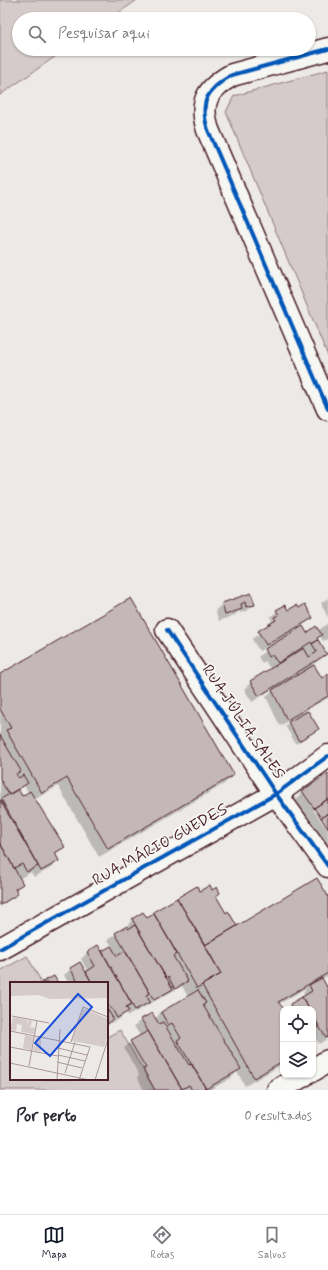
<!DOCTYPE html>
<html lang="pt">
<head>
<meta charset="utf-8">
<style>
	body { margin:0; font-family:Mynerve,sans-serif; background:#f2f2f3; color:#2b2b33 }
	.controls { position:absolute; right:12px; bottom:12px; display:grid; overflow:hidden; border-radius:8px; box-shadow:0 1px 3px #0004 }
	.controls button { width:36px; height:36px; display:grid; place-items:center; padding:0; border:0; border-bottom:1px solid #e1e1e2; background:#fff; color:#2b2b33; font:20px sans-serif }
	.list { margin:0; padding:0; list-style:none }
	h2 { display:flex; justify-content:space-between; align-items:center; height:52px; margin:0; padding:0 16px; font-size:17px }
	h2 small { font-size:13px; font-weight:400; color:#7c7c81 }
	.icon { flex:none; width:22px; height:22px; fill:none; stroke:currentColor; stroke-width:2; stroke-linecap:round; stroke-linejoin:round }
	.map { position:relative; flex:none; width:328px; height:1090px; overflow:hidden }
	.search { position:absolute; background:#fff; box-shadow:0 1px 3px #0004; left:12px; right:12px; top:12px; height:44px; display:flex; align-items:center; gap:10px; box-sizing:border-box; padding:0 14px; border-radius:22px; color:#7c7c81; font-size:15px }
	.sheet { height:124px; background:#fff }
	nav { display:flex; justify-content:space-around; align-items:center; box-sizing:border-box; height:56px; border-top:1px solid #e1e1e2; background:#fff; font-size:11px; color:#7c7c81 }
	nav a { display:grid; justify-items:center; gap:2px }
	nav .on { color:#111827 }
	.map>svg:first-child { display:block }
	.green { fill:#d4cbca; stroke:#8f757a }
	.shadow { fill:#0003; fill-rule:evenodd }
	.building { fill:#c4b7b7; stroke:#4a1f2b }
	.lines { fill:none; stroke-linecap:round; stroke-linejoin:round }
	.minor-casing { stroke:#4a1f2b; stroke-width:25 }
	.minor { stroke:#f6f6f2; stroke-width:22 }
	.cycleway-casing { stroke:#f6f6f2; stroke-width:6 }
	.cycleway { stroke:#0057b8; stroke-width:4 }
	.labels { text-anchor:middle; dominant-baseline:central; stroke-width:3.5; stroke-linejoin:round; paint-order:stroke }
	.street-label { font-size:16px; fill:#4a1f2b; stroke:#f6f6f2 }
	.inset-road { fill:none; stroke:#ab989b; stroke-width:1 }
	.view { fill:#1d4ed8; fill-opacity:0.15; stroke:#1d4ed8; stroke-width:2 }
	.inset-edge { fill:none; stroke:#4a1f2b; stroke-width:2 }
</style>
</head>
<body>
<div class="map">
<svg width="328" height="1090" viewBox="0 0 328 1090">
	<rect width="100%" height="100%" fill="#ece9e6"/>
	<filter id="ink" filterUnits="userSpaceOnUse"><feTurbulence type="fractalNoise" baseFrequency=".025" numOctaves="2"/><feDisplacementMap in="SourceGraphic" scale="8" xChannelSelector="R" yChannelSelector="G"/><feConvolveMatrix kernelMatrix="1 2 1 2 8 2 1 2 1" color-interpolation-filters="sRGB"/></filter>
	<g filter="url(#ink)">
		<path class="green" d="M 0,0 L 137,0 L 110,19 L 19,19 L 19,49 L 66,49 L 0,95 Z
			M 328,70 L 328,356 L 226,112 L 234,96 Z
			M 27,956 L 42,983 L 11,983 L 11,1079 L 107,1079 L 107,1037 L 120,1030 L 155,1090 L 0,1090 L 0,971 Z"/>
		<path class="shadow" d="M 250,595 L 254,604 L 247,611 L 240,613 L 239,611 L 235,615 L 219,621 L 215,611 L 222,604 Z
			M 328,598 L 328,618 L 321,603 Z
			M 284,606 L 287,611 L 312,618 L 302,626 L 307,634 L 318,631 L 328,623 L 328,639 L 323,641 L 320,636 L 317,639 L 326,654 L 313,665 L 321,679 L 328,675 L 328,698 L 306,710 L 317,729 L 296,744 L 285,726 L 296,719 L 295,717 L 280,726 L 266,697 L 274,688 L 252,702 L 244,689 L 251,682 L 271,670 L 265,661 L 262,663 L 258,657 L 269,647 L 259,651 L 252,639 L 269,626 L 268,624 L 272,621 L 270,617 Z
			M 0,676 L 233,775 L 224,784 L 99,857 L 58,786 L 34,800 L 64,847 L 54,855 L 58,861 L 51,868 L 34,877 L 31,872 L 19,879 L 22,883 L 15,891 L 17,894 L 0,907 L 0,802 L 2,800 L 0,797 ZM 17,773 L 21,781 L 15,775 ZM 24,786 L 29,793 L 22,797 L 18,791 Z
			M 328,775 L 328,827 L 316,809 L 313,809 L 328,831 L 328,845 L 307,815 L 304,817 L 294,801 L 303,792 Z
			M 197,888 L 200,892 L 215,897 L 225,914 L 236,927 L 328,898 L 328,976 L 321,979 L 325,986 L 328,984 L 328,1038 L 319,1044 L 313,1034 L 313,1009 L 287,1008 L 305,996 L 303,993 L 306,988 L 279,1004 L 283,1010 L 283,1064 L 245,1086 L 237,1072 L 231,1078 L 210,1090 L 144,1090 L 137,1077 L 139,1075 L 124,1048 L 140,1036 L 134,1026 L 141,1020 L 152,1014 L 155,1019 L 161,1012 L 188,997 L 182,986 L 128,1016 L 126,1012 L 121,1018 L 107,1025 L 107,983 L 68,983 L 64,975 L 71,969 L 86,973 L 88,972 L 81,959 L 88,952 L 101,953 L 112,946 L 108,940 L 126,927 L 132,920 L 143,913 L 147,920 L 154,913 Z"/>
		<path class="building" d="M 251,593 L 255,605 L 246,607 L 245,602 L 241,604 L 242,609 L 225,615 L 222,603 Z
			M 131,598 L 234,775 L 108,849 L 67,778 L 42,793 L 6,730 L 11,728 L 0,709 L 0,674 Z
			M 305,604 L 313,618 L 266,645 L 258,631 L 276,620 L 274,617 L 279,615 L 276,610 L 285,605 L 288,610 L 297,605 L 299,608 Z
			M 303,626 L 307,633 L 316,626 L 322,635 L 317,638 L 318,640 L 312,644 L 311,642 L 278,663 L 272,655 L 269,657 L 265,649 Z
			M 318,640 L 327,654 L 259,696 L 250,681 L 304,648 L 309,657 L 317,652 L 312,644 Z
			M 314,665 L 322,678 L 328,674 L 328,696 L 287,720 L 272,690 Z
			M 308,711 L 319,729 L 299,741 L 288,722 Z
			M 0,735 L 21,771 L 16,774 L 19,778 L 23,775 L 28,783 L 9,795 L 0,779 Z
			M 328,773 L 328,799 L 314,808 L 302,791 Z
			M 18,789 L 22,796 L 30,791 L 65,847 L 55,853 L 59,861 L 41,871 L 1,799 Z
			M 328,799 L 328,813 L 321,818 L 314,808 Z
			M 0,800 L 38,866 L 27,872 L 22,864 L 14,868 L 0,843 Z
			M 328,813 L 328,829 L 321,818 Z
			M 0,843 L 23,884 L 15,889 L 18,894 L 0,905 Z
			M 317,878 L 328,896 L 328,973 L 278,1002 L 284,1009 L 283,1061 L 254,1078 L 202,985 L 221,974 L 205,945 Z
			M 210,885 L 212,890 L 217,887 L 220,893 L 216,896 L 226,913 L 228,911 L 237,926 L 205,945 L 177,898 L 197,886 L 200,891 Z
			M 177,898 L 221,974 L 197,988 L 153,912 Z
			M 143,912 L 147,918 L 154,914 L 177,954 L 173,956 L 188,981 L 175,989 L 168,976 L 166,978 L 132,919 Z
			M 135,925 L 173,989 L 154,1000 L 115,933 L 127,926 L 128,929 Z
			M 98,945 L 132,1004 L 126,1007 L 129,1011 L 117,1018 L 112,1009 L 107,1005 L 107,983 L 92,983 L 86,972 L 95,966 L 87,952 Z
			M 111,946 L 117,956 L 125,951 L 150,993 L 146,995 L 150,1002 L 135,1010 L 102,951 Z
			M 80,962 L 87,974 L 92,983 L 72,983 L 77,980 L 70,968 Z
			M 54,976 L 58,983 L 42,983 L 42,982 Z
			M 322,978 L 328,989 L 328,1037 L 326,1038 L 313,1016 L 313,1009 L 309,1009 L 302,997 L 312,991 L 309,985 Z
			M 198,990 L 206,1003 L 203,1005 L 241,1069 L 206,1089 L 177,1040 L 181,1038 L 172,1023 L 168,1025 L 161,1012 Z
			M 302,997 L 309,1009 L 292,1009 L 290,1004 Z
			M 107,1009 L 113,1018 L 107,1025 Z
			M 152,1013 L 159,1024 L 163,1022 L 189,1065 L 192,1064 L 206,1089 L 192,1090 L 189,1085 L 182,1089 L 141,1019 Z
			M 313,1016 L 319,1027 L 313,1030 Z
			M 148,1031 L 182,1089 L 180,1090 L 155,1090 L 143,1069 L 146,1068 L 130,1041 Z"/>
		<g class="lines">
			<g class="minor-casing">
				<path id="minor" d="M 328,49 L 232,75 C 207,89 199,102 208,130 L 328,409
					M 167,630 L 276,794 L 328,866
					M 0,949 L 276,794 L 328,756
					M 313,1070 L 328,1061
					M 278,1090 L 304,1075"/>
			</g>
			<use href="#minor" class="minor"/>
			<g class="cycleway-casing">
				<path id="cycleway" d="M 328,49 L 232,75 C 207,89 199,102 208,130 L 328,409
					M 167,630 L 276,794 L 328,866
					M 0,949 L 276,794 L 328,756"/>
			</g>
			<use href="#cycleway" class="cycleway"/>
		</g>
	</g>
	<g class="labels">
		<g class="street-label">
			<text transform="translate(243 722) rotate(56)">RUA JÚLIA SALES</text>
			<text transform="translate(160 845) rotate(-29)">RUA MÁRIO GUEDES</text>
		</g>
	</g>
	<g transform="translate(10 982)">
		<rect width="98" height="98" fill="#ece9e6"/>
		<path d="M 0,0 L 98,0 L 98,16 L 40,17 L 29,13 L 0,14 ZM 73,26 L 98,37 L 98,53 L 94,65 L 62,59 ZM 3,35 L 17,38 L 17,44 L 18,38 L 22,39 L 20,45 L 25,46 L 24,52 L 11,50 L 12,43 L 7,42 L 6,49 L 0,48 ZM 15,53 L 24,55 L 21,68 L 13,66 ZM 26,55 L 31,56 L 31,70 L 23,68 Z" fill="#d4cbca"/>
		<path class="inset-road" d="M 2,34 L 39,41M 0,49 L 80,65 L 69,98M 61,60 L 73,25 L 98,35M 0,65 L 48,74M 48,66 L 77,73M 48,73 L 75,79M 47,80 L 72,86M 0,81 L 79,98M 19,84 L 27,39M 55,91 L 65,60M 47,98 L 50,47M 85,98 L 98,57"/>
		<path class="view" d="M 68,12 L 82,25 L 40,74 L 25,61 Z"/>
		<rect width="98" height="98" class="inset-edge"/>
	</g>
</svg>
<div class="controls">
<button><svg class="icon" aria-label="locate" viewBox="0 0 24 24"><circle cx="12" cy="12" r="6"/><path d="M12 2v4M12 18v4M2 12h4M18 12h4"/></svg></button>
<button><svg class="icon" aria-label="layers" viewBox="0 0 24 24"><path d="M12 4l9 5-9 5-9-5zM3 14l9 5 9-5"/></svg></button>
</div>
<div class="search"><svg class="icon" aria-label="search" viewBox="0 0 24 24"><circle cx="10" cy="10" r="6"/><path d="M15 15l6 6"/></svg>Pesquisar aqui</div>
</div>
<section class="sheet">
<h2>Por perto<small>0 resultados</small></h2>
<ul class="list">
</ul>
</section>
<nav>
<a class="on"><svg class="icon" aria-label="map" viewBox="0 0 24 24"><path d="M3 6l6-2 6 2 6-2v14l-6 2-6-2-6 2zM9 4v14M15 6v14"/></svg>Mapa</a>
<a><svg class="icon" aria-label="directions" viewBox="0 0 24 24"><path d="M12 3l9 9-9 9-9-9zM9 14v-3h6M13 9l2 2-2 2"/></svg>Rotas</a>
<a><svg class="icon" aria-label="saved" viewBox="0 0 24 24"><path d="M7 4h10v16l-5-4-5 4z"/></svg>Salvos</a>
</nav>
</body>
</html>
